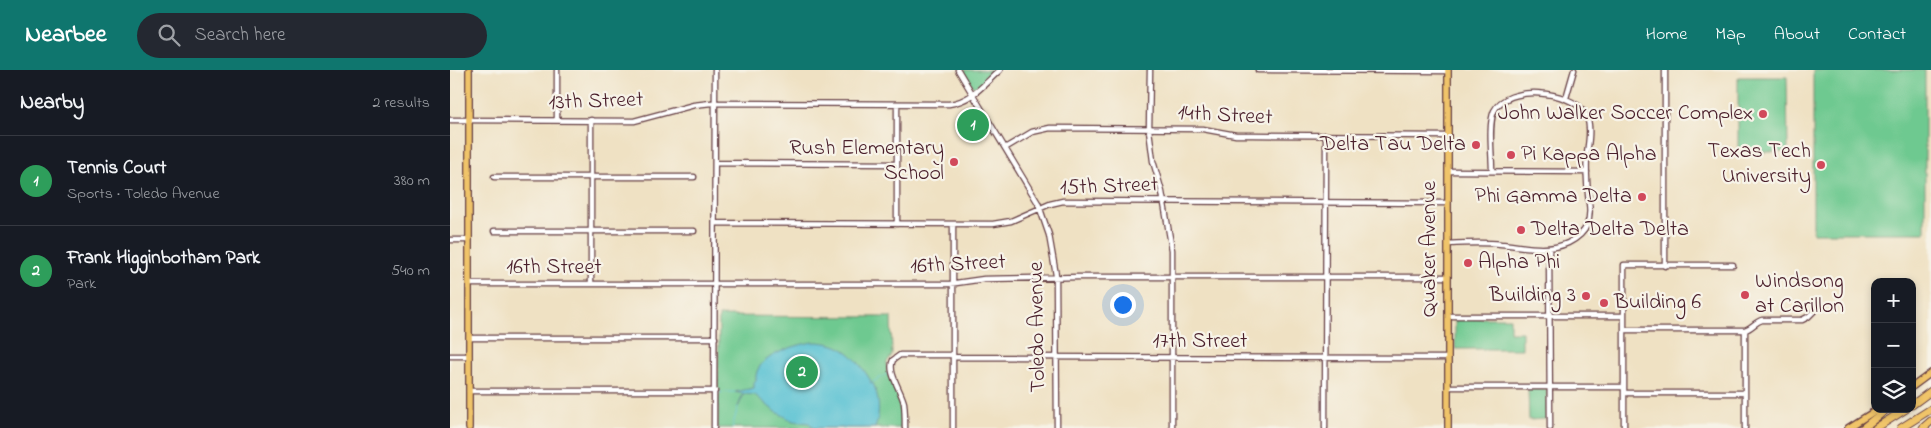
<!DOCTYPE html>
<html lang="en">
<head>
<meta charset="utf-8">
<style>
	body { margin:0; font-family:"Indie Flower",sans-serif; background:#242831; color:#f1f3f6 }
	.controls { position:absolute; right:15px; bottom:15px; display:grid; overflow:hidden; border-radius:10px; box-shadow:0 2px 8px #0003 }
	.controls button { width:45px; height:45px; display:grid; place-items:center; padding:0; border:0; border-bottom:1px solid #363941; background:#171b24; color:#f1f3f6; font:25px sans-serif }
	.you { position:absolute; left:672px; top:234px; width:18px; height:18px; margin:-12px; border:4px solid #fff; border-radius:50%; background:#1a73e8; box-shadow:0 0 0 8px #1a73e833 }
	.badge { display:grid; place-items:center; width:32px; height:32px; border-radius:50%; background:#0f766e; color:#fff; font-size:16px; font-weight:700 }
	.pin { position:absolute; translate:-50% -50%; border:2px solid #fff; box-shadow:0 1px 5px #0006 }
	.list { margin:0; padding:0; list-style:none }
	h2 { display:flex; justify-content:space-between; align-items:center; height:65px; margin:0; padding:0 20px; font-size:21px }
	h2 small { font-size:16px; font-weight:400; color:#9ea1a6 }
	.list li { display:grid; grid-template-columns:32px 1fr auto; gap:15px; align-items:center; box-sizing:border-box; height:90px; padding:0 20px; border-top:1px solid #363941 }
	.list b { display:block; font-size:19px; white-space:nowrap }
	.list p { margin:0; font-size:16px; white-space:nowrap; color:#9ea1a6 }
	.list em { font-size:16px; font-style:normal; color:#9ea1a6 }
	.icon { flex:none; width:28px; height:28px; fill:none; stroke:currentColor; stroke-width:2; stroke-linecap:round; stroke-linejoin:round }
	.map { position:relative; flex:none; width:1481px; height:358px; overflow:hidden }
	header { display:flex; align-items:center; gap:30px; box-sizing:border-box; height:70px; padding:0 25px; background:#0f766e; color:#fff }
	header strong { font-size:24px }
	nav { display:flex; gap:28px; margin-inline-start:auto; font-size:18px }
	.search { width:350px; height:45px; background:#242831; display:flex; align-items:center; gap:12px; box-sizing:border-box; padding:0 18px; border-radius:28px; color:#9ea1a6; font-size:19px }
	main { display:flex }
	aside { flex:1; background:#171b24 }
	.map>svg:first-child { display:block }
	.green { fill:#6ec990; stroke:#5c745e }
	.water { fill:#57c1d3; stroke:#50707f }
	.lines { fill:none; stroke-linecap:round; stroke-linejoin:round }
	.stream { stroke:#57c1d3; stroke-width:1 }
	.minor-casing { stroke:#633c42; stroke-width:7 }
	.major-casing { stroke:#633c42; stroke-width:8 }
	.highway-casing { stroke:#633c42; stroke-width:9 }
	.minor { stroke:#fff; stroke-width:4.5 }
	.major { stroke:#f0c469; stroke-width:5.5 }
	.highway { stroke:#f0c469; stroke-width:7 }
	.poi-dot { fill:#d1495b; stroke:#f7f3e8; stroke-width:2 }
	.labels { text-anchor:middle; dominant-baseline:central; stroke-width:4.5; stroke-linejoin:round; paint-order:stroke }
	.street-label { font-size:22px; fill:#4a1f2b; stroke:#f7f3e8 }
	.poi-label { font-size:22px; fill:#4a1f2b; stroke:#f7f3e8; text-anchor:end }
</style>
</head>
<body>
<header>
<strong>Nearbee</strong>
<div class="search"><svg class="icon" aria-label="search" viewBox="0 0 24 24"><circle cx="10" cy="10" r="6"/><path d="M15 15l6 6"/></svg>Search here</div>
<nav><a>Home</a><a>Map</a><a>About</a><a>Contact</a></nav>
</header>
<main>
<aside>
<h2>Nearby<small>2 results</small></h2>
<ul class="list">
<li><span class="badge" style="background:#2e9e5b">1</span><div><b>Tennis Court</b><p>Sports · Toledo Avenue</p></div><em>380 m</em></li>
<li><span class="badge" style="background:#2e9e5b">2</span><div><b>Frank Higginbotham Park</b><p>Park</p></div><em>540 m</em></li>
</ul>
</aside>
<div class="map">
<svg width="1481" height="358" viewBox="0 0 1481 358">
	<rect width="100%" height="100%" fill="#f7f3e8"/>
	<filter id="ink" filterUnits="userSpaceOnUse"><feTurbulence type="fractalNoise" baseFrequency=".02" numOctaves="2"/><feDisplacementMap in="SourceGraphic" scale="10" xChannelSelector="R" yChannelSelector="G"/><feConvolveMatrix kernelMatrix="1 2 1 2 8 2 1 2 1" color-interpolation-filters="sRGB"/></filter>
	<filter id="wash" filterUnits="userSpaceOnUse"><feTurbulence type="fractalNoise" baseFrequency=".0096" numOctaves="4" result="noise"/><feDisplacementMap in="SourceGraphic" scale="20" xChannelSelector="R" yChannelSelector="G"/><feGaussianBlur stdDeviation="1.12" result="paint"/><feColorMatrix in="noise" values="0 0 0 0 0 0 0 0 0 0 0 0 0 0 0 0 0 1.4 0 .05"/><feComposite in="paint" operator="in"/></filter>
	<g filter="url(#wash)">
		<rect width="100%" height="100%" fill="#efe1c3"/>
		<path class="green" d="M 515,0 L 545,0 L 533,13 L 525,17 L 522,16 L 514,3 Z
			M 1363,0 L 1475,0 L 1475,163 L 1363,163 Z
			M 1288,7 L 1337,7 L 1338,82 L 1288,82 Z
			M 269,246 L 441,247 L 442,285 L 437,292 L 437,304 L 440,305 C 448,322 451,339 451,358 L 268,358 L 268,326 L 271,322 L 268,319 Z
			M 1006,248 L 1060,248 L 1060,262 L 1072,262 L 1072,279 L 1005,279 L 1005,250 Z
			M 1078,319 L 1096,319 L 1097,321 L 1096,349 L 1079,350 Z"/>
		<path class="water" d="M 363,272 C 394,272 406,287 421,311 L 420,314 L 423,313 C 429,327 431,343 425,358 L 364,358 L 359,353 L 343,351 L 323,340 L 305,325 L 294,324 L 288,337 L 293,324 L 285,322 L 304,318 L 304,312 L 306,310 C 303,287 345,275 363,272 Z"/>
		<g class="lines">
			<path class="stream" d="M 419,314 L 439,303
				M 268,322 L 273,323
				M 275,322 L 285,322
				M 282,358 L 288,337"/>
		</g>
	</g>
	<g filter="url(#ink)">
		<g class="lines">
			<g class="minor-casing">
				<path id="minor" d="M 508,0 L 588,133 L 599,165 L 606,205 L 607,358
					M 700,0 L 699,60 L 703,91 L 712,122 L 722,180 L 722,358
					M 808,0 L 998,1
					M 1215,0 L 1215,196
					M 1116,28 L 1124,0
					M 447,34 L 447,154
					M 0,50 L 184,51 L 244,35 L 261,33 L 499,34 C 522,31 534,14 550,0
					M 107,50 L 107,0
					M 555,78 L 582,62 L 600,58 L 753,59 L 786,65 L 802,65 L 998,66
					M 265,93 L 447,94
					M 998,101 L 1137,102
					M 44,107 L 244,107
					M 265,153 L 543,154 L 561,151 L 600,134 L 613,131 L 998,133
					M 44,161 L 244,161
					M 0,170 L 19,170
					M 998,174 C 1016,173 1034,172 1051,174 C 1074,176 1096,183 1118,173 C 1126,169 1134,163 1137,155 C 1140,148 1140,140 1139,133 C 1137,116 1136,100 1137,84 C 1138,75 1140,66 1139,57 C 1139,52 1137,47 1135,43 C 1120,20 1057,14 1044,41 C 1038,55 1042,85 1042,101
					M 1099,178 L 1100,358
					M 19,214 L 499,214 L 534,209 L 629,207 L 998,207
					M 141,214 L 141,50
					M 998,246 L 1174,246
					M 1174,260 L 1295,260 C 1302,258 1305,252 1312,250 L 1352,250 L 1358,247 L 1366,239
					M 19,268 L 265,268
					M 0,286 L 19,286
					M 503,287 L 998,288
					M 998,317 L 1174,317
					M 19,321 L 265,321
					M 1174,323 L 1295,323
					M 264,358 L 265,0
					M 455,358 C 455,350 455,341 454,333 C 451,320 437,302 443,290 L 450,285 L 503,285
					M 503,358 L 503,154
					M 875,358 L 876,65
					M 1174,358 L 1174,195 L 1283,195
					M 1295,358 L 1295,260"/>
			</g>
			<g class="major-casing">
				<path id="major" d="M 19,0 L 19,358
					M 998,0 L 998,358
					M 1462,317 L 1481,303
					M 1398,358 L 1428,339"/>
			</g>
			<g class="highway-casing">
				<path id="highway" d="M 1462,335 L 1481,321
					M 1413,358 L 1437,339
					M 1426,358 L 1456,339
					M 1451,358 L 1481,339
					M 1473,358 L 1481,351"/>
			</g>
			<use href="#minor" class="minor"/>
			<use href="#major" class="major"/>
			<use href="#highway" class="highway"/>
		</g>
	</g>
	<g class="poi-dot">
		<circle cx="1313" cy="44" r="5"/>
		<circle cx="1026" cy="75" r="5"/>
		<circle cx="1061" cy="85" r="5"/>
		<circle cx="504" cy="92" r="5"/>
		<circle cx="1371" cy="95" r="5"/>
		<circle cx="1192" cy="127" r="5"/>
		<circle cx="1071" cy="160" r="5"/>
		<circle cx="1018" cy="193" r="5"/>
		<circle cx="1295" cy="225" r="5"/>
		<circle cx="1136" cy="226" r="5"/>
		<circle cx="1154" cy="233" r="5"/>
	</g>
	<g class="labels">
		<g class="street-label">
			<text transform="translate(146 32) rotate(-2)">13th Street</text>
			<text transform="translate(775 46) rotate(3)">14th Street</text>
			<text transform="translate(659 117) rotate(-2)">15th Street</text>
			<text transform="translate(980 179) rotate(-90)">Quaker Avenue</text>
			<text transform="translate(508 195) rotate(-3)">16th Street</text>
			<text x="104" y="198">16th Street</text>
			<text transform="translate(588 257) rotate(-91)">Toledo Avenue</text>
			<text x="750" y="272">17th Street</text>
		</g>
		<g class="poi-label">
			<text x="1303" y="44">John Walker Soccer Complex</text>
			<text x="1016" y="75">Delta Tau Delta</text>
			<text x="494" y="79">Rush Elementary<tspan x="494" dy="25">School</tspan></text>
			<text x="1361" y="82">Texas Tech<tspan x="1361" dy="25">University</tspan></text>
			<text x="1071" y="85" text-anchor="start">Pi Kappa Alpha</text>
			<text x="1182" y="127">Phi Gamma Delta</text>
			<text x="1081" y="160" text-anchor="start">Delta Delta Delta</text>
			<text x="1028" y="193" text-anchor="start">Alpha Phi</text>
			<text x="1305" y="212" text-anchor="start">Windsong<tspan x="1305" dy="25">at Carillon</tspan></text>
			<text x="1126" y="226">Building 3</text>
			<text x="1164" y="233" text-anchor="start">Building 6</text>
		</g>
	</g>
</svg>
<div class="controls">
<button>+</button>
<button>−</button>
<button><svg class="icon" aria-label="layers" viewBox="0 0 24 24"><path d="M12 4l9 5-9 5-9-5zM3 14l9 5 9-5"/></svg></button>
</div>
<div class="you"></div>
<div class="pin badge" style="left:523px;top:55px;background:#2e9e5b">1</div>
<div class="pin badge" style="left:352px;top:302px;background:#2e9e5b">2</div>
</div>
</main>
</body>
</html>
